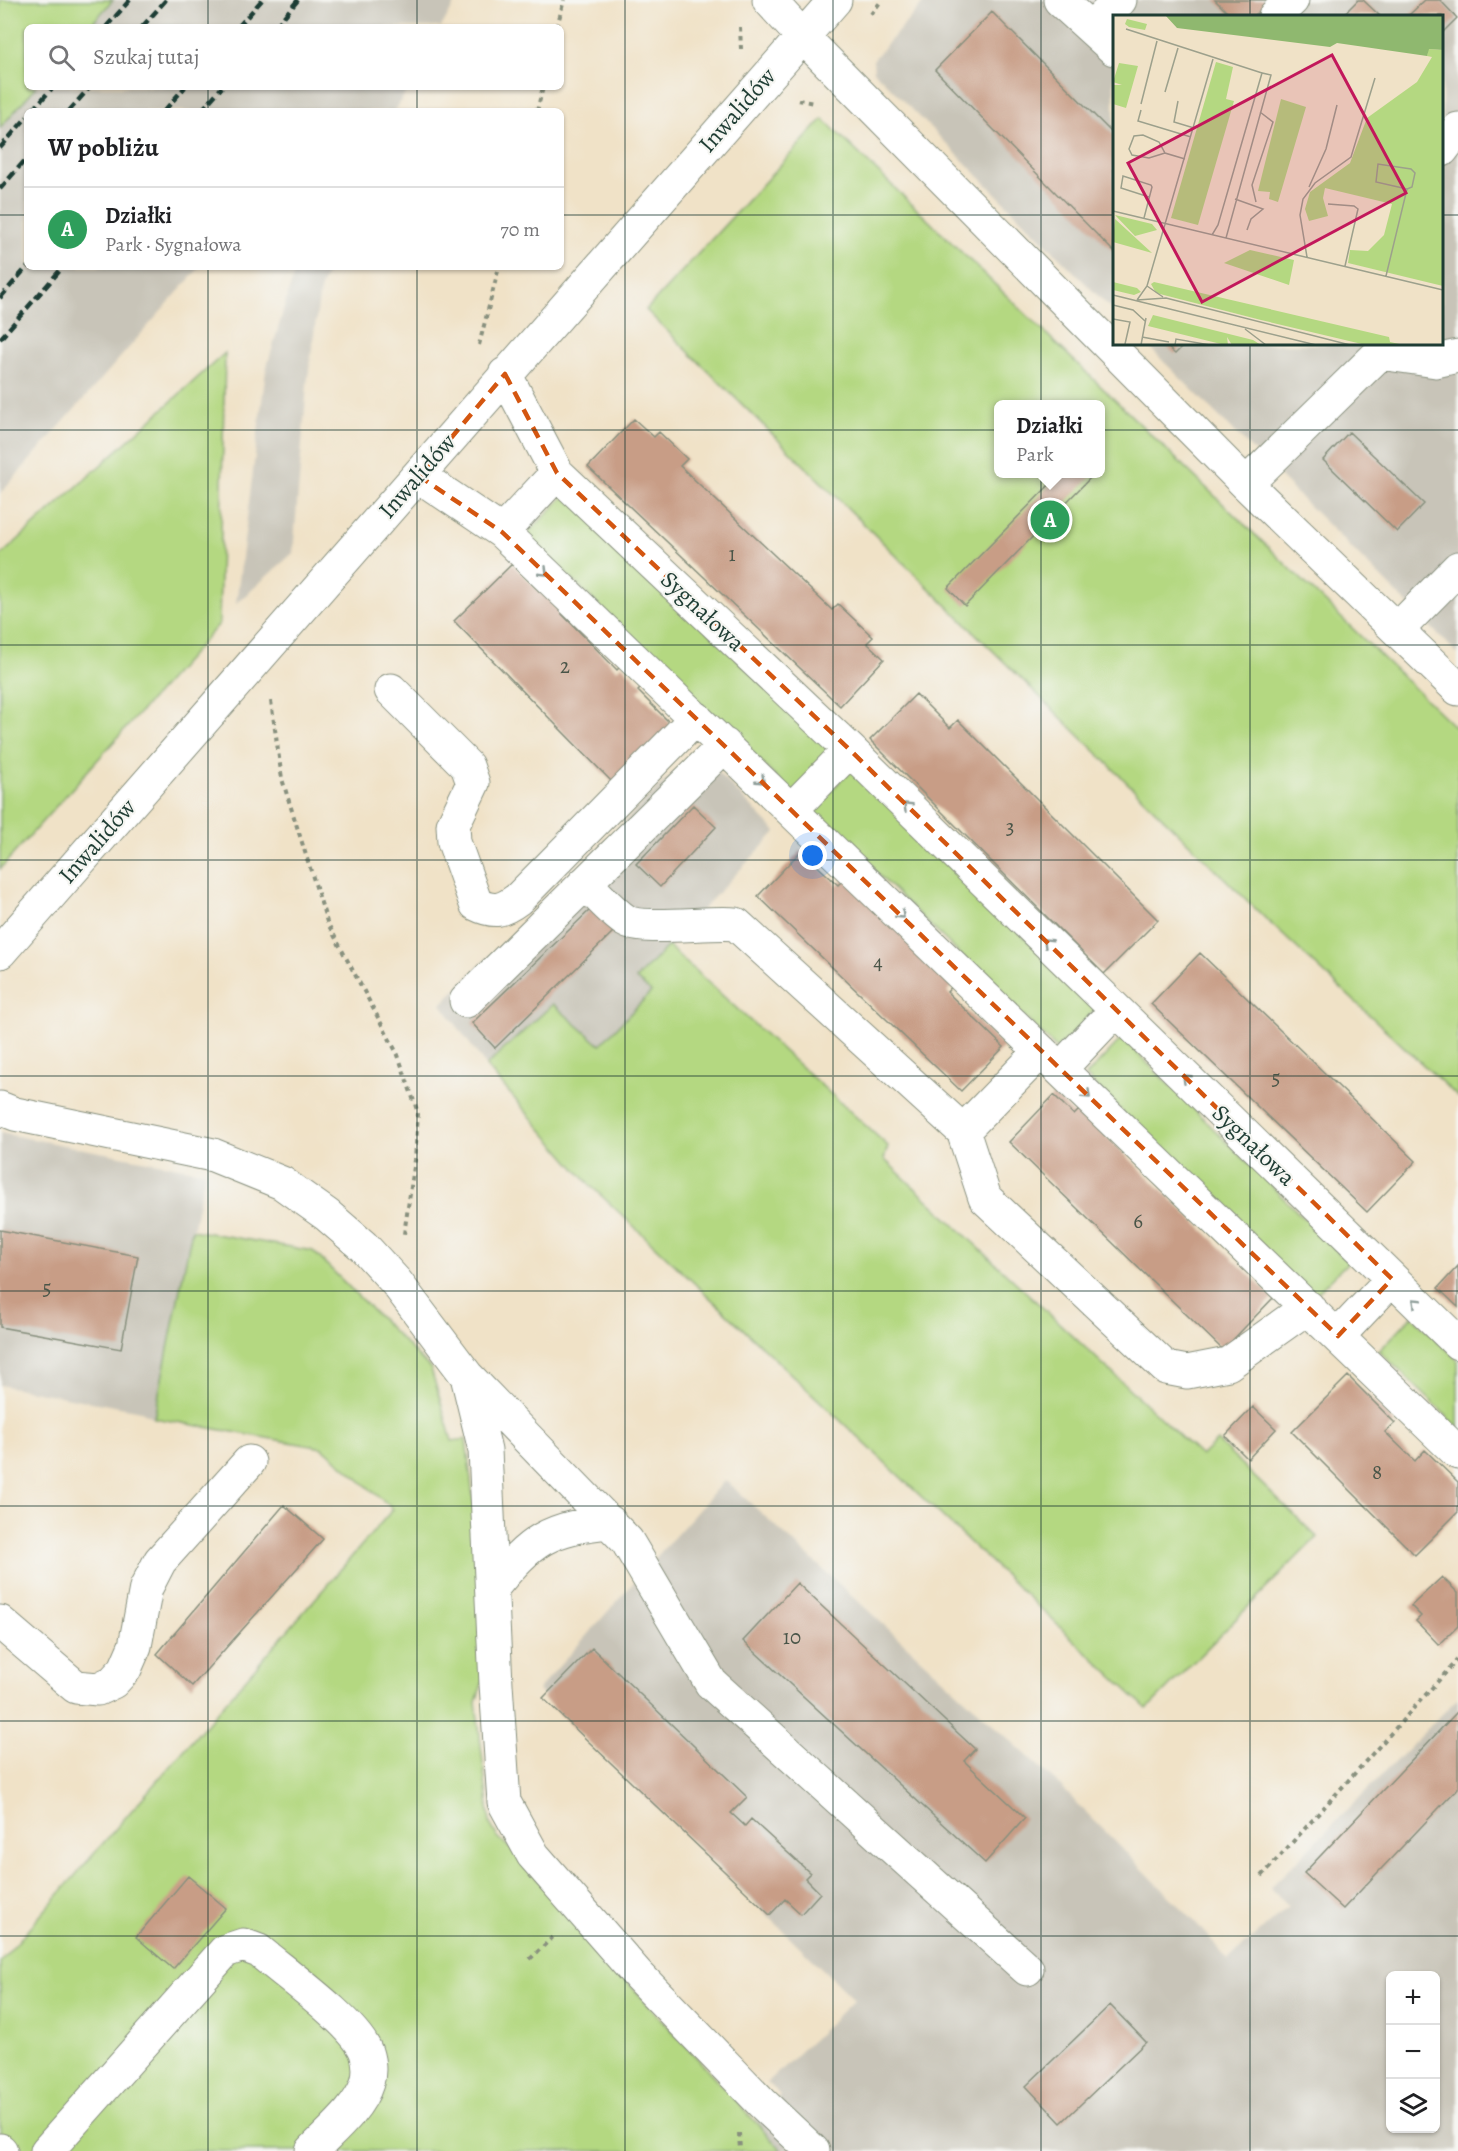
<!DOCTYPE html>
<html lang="pl">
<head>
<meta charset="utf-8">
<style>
	body { margin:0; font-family:Alegreya,serif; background:#f2f2f2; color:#202124 }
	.controls { position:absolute; right:18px; bottom:18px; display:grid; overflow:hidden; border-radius:9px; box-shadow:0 2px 4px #0004 }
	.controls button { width:54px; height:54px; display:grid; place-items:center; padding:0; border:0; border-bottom:2px solid #e0e0e0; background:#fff; color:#202124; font:30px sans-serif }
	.you { position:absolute; left:813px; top:856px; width:21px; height:21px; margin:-15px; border:4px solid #fff; border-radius:50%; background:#1a73e8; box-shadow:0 0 0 9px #1a73e833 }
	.badge { display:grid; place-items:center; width:39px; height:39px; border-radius:50%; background:#1a73e8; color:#fff; font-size:20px; font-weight:700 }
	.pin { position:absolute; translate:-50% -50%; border:3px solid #fff; box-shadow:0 2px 6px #0006 }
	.popup { position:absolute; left:994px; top:400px; width:111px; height:78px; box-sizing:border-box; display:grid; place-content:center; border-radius:9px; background:#fff; filter:drop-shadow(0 2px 4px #0005); font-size:20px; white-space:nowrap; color:#757577 }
	.popup b { font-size:22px; color:#202124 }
	.popup::after { content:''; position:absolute; left:50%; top:100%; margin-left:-12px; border:12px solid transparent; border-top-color:#fff }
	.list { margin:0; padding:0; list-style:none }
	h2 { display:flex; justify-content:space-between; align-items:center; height:78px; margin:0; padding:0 24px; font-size:26px }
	h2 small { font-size:20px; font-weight:400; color:#757577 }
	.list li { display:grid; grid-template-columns:39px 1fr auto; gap:18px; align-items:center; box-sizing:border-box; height:84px; padding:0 24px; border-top:2px solid #e0e0e0 }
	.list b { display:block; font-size:22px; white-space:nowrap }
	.list p { margin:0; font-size:20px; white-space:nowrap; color:#757577 }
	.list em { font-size:20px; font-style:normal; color:#757577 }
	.icon { flex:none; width:33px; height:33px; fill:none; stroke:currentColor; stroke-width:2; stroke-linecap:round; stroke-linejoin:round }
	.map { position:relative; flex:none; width:1458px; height:2151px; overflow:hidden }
	.search { position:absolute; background:#fff; box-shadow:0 2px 4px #0004; left:24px; top:24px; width:540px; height:66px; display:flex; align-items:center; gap:15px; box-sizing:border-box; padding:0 21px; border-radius:9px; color:#757577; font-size:22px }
	.panel { position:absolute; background:#fff; box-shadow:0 2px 4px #0004; left:24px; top:108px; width:540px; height:162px; border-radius:9px }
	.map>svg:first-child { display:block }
	.industrial { fill:#c8c4b8; fill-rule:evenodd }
	.green { fill:#b4d881; stroke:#6a8a5a; stroke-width:1.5; fill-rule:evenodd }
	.building { fill:#c89d86 }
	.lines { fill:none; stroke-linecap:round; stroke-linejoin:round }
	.minor-casing { stroke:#88907e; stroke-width:35 }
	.path { stroke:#88907e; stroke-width:4; stroke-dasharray:4.5 4.5; stroke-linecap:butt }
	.minor { stroke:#fff; stroke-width:33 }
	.rail { stroke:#1f3d34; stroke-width:4.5; stroke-dasharray:9 4.5; stroke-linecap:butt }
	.oneway { stroke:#8f9e9a }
	.marked { fill:none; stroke:#d45610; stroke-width:4.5; stroke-dasharray:12 8; stroke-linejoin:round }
	.grid { fill:none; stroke:#1f3d34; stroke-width:1.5; stroke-opacity:0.55 }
	.labels { text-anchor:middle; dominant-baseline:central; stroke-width:4.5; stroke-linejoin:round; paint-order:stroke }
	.number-label { font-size:21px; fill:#495548 }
	.street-label { font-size:24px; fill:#1f3d34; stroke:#f6f6f2 }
	.inset-road { fill:none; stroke:#9ca08c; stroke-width:1.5 }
	.view { fill:#c2185b; fill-opacity:0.15; stroke:#c2185b; stroke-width:3 }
	.inset-edge { fill:none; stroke:#1f3d34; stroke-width:3 }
</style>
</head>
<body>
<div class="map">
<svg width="1458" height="2151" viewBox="0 0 1458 2151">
	<rect width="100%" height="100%" fill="#f6f6f2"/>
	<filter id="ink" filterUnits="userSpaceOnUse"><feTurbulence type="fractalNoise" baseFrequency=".0167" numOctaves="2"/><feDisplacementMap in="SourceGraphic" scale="12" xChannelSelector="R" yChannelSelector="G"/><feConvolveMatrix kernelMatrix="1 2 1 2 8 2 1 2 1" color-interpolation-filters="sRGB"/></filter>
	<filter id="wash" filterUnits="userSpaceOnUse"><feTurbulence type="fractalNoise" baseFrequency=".008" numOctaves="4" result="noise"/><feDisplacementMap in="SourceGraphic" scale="24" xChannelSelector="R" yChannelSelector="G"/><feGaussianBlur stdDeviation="1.35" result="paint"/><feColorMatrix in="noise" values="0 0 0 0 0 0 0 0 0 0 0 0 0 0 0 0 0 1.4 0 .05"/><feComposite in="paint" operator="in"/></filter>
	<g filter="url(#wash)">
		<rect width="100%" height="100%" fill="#f0e2c7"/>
		<path class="industrial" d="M 113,0 L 457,0 L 441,27 L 89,27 Z
			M 926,0 L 1458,0 L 1458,654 L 1146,344 L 1442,344 L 1442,16 L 1114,16 L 1114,312 L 874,71 L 873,60 Z
			M 36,87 L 409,87 L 395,111 L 27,111 L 27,267 L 200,267 L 0,494 L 0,128 Z
			M 296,267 L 329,267 L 320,290 L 307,384 L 293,553 L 236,604 L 266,370 Z
			M 696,750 L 776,832 L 636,979 L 651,992 L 600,1045 L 553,1004 L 486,1066 L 441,1004 Z
			M 0,1133 L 205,1172 L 154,1418 L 141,1411 L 0,1385 Z
			M 725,1480 L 1055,1781 L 1198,1925 L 1228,1960 L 1288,1906 L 1270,1888 L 1458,1698 L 1458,2151 L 782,2151 L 755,2119 L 781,2096 L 767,2083 L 854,2000 L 538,1690 ZM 1390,1976 L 1436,1976 L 1436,2128 L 1390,2128 Z"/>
		<path class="green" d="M 0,0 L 113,0 L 89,27 L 27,27 L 27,87 L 36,87 L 0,128 Z
			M 823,119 L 1458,730 L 1458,1097 L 1268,921 L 646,310 ZM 999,404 L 1101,404 L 1101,474 L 999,474 Z
			M 225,353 L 219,624 L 0,869 L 0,556 Z
			M 566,494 L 833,752 L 793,794 L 526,535 Z
			M 852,769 L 1097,1008 L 1057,1049 L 812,810 Z
			M 668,946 L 888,1146 L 884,1159 L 1201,1456 L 1217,1441 L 1317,1537 L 1147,1709 L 589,1184 L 486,1066 L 553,1004 L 600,1045 L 651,992 L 636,979 Z
			M 1122,1038 L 1348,1262 L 1312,1298 L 1086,1076 Z
			M 192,1230 L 313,1251 L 431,1369 L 452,1441 L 466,1439 L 483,1580 L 484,1678 L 476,1702 L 490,1824 L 497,1836 L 519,1857 L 612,1965 L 782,2151 L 0,2151 L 0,1962 L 393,1509 L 323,1448 L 154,1418 Z
			M 1412,1316 L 1458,1360 L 1458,1427 L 1379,1351 Z"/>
		<g id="blocks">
			<path class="building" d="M 1215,0 L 1271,0 L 1254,16 L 1231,16 Z
				M 1358,0 L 1363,0 L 1380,16 L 1342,16 Z
				M 1425,0 L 1440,0 L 1457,18 L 1442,33 L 1442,16 L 1408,16 Z
				M 992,12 L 1114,135 L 1114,252 L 935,70 Z
				M 1164,344 L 1185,344 L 1175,354 Z
				M 634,419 L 654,437 L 659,432 L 687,459 L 680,466 L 832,610 L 838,604 L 873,637 L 867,643 L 884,659 L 840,706 L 588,467 Z
				M 1349,432 L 1424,504 L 1397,532 L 1323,460 Z
				M 1060,474 L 1094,474 L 965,606 L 948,588 Z
				M 512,564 L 540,592 L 545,587 L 567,610 L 562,614 L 617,670 L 622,665 L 643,686 L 638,691 L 672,725 L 613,783 L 454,621 Z
				M 916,694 L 950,728 L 958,720 L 1158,920 L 1104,974 L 870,740 Z
				M 693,805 L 716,827 L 660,887 L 636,864 Z
				M 801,851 L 838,885 L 845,878 L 955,983 L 947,992 L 1004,1047 L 961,1091 L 758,896 Z
				M 592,908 L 614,931 L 495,1048 L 472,1023 Z
				M 1200,953 L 1416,1161 L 1367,1212 L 1151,1004 Z
				M 1054,1095 L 1074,1115 L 1079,1110 L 1273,1298 L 1223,1350 L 1009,1142 Z
				M 0,1230 L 138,1256 L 121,1349 L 0,1327 Z
				M 1458,1266 L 1458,1307 L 1438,1288 Z
				M 1348,1376 L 1395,1423 L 1385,1432 L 1415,1461 L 1425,1450 L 1458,1482 L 1458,1512 L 1415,1555 L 1292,1432 Z
				M 1253,1407 L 1276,1429 L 1248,1459 L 1225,1436 Z
				M 284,1505 L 323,1539 L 192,1686 L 157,1654 Z
				M 1442,1577 L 1458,1593 L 1458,1626 L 1439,1645 L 1416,1621 L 1421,1616 L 1411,1606 Z
				M 797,1583 L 975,1749 L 964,1761 L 1025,1818 L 985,1863 L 743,1641 Z
				M 592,1648 L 747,1797 L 731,1813 L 745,1826 L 751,1819 L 810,1873 L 805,1878 L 820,1893 L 801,1914 L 785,1899 L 770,1915 L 543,1698 Z
				M 1458,1711 L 1458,1788 L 1343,1909 L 1304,1873 Z
				M 188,1876 L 226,1908 L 173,1969 L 136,1937 Z
				M 1110,2005 L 1146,2042 L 1061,2123 L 1026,2086 Z"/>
		</g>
	</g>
	<g filter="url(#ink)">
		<use href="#blocks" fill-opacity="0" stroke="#88907e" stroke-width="1.5"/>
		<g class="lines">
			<g class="minor-casing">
				<path id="minor" d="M 769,0 L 802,36 L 1246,484 L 1458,689
					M 1060,0 L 1114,49
					M 1275,16 L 1292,0
					M 1092,28 L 1120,0
					M 1442,150 L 1458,129
					M 1380,353 L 1436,361 L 1458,356
					M 505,374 L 557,473 L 850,750 L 1458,1343
					M 419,476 L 502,532 L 1458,1453
					M 1246,484 L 1380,353
					M 502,532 L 557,473
					M 1397,630 L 1458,568
					M 391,690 L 467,766 L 473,783 L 453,825 L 454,842 L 476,904 C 494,913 502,911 518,899 L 696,718
					M 792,809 L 850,750
					M 585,883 C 598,895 611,911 626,921 C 642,931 712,921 736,924 L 963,1131 L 985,1198 L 1166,1368 L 1187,1372 L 1228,1364 L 1308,1307
					M 0,952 L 835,0
					M 466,1001 L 725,745
					M 1060,1069 L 1116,1010
					M 0,1108 L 15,1114 L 213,1155 L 282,1183 L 327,1215 L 363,1246 L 396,1282 L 467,1376 L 485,1450 L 496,1684 L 504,1802 L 533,1855 L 638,1975 L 762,2103 L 813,2151
					M 963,1131 L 1041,1051
					M 1338,1336 L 1392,1279
					M 468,1377 L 627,1541 L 711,1683 L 1027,1969
					M 493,1587 C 531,1540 549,1527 610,1522
					M 0,1622 L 76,1687 L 98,1689 L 113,1682 L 125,1669 L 135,1646 L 146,1588 L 160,1561 L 249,1462
					M 0,2150 L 1,2151
					M 47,2151 L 225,1951 L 243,1945 L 259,1951 C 285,1973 355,2023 366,2052 C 369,2061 370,2073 367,2083 C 359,2109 330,2132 312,2151"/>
			</g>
			<path class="path" d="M 871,14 L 882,0
				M 557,27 L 564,0
				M 740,27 L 741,49
				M 798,100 L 814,103
				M 537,111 L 543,87
				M 479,345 L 499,267
				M 271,701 L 282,779 L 327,922 L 398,1055 L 418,1113 L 415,1160 L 404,1234
				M 1262,1876 L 1458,1659
				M 530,1959 L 555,1935
				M 739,2133 L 740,2151"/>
			<use href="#minor" class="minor"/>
			<path class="rail" d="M 106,27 L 130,0
				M 142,27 L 166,0
				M 238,27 L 262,0
				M 275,27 L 298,0
				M 32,111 L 53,87
				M 69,111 L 90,87
				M 164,111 L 185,87
				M 201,111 L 222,87
				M 0,148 L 27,117
				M 0,189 L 27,158
				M 0,298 L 27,267
				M 0,339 L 63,267"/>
		</g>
		<defs><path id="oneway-chevron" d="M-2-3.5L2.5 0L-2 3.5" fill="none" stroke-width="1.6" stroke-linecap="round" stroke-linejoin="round" transform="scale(1.5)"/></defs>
		<g class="oneway">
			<use href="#oneway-chevron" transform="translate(544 572) rotate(44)"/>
			<use href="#oneway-chevron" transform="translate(761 780) rotate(44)"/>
			<use href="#oneway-chevron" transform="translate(907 806) rotate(-136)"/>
			<use href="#oneway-chevron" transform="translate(901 915) rotate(44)"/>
			<use href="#oneway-chevron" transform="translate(1047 942) rotate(-136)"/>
			<use href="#oneway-chevron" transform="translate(1186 1078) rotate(-136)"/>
			<use href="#oneway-chevron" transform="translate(1087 1095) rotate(44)"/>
			<use href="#oneway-chevron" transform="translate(1416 1302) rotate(-136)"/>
		</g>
	</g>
	<path class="marked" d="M 505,374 L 557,473 L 850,750 L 1392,1279 L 1338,1336 L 502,532 L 419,476 Z"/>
	<path class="grid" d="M 208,0 L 208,27M 417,0 L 417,27M 625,0 L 625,2151M 833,0 L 833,2151M 1041,0 L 1041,2151M 1250,0 L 1250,16M 208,87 L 208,111M 417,87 L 417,111M 0,215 L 27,215M 561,215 L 1114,215M 1442,215 L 1458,215M 208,267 L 208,2151M 417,267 L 417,2151M 1250,344 L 1250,2151M 0,430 L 1458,430M 0,645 L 1458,645M 0,860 L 1458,860M 0,1076 L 1458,1076M 0,1291 L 1458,1291M 0,1506 L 1458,1506M 0,1721 L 1458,1721M 0,1936 L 1458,1936"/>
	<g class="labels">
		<g class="number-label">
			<text x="732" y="554">1</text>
			<text x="565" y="666">2</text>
			<text x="1010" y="827">3</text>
			<text x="878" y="962">4</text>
			<text x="1276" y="1078">5</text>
			<text x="1138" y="1221">6</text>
			<text x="47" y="1288">5</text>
			<text x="1377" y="1472">8</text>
			<text x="792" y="1637">10</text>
		</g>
		<g class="street-label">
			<text transform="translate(737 110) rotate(-49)">Inwalidów</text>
			<text transform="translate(417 476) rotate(-49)">Inwalidów</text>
			<text transform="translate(703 611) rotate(43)">Sygnałowa</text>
			<text transform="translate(97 841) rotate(-49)">Inwalidów</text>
			<text transform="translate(1254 1145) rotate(44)">Sygnałowa</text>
		</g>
	</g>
	<g transform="translate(1113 15)">
		<rect width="330" height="330" fill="#f0e2c7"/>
		<path d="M 14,4 L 34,9 L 32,15 L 16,12 L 12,9 ZM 315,34 L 330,35 L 330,271 L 235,248 L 237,235 L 255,236 L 271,220 L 279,189 L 212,173 L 210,183 L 215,201 L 196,206 L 192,194 L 197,177 L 237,148 L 254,103 L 304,67 L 319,42 L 314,41 ZM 103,47 L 120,52 L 113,84 L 121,86 L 85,210 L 58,203 ZM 6,48 L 25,51 L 13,93 L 0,89 L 0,70 L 9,70 L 0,67 ZM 168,84 L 193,92 L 165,187 L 156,184 L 157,177 L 145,176 ZM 2,200 L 39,209 L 44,215 L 22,221 ZM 2,204 L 38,237 L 39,238 L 0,227 ZM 137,235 L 181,245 L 176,270 L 111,248 ZM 0,267 L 24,273 L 28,277 L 21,280 L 0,275 ZM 41,267 L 276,322 L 277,327 L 291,330 L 253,330 L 148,305 L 43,278 L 38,269 ZM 40,300 L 140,325 L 148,330 L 119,330 L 114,322 L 115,330 L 112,330 L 35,311 Z" fill="#b4d881"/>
		<path d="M 42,0 L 330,0 L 330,35 L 316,34 L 314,41 L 224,28 L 217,32 L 64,13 L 53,1 Z" fill="#8fb86f"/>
		<path class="inset-road" d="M 13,14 L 149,58M 52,77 L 65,33M 65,86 L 61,107 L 81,113M 28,89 L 44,26M 28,95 L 25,106 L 78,122M 52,138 L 36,143 L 19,140 L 16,134 L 21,121 L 30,120 L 46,127 L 52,138 L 72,144M 196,172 L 213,134 L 224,90M 122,184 L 150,194 L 138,204 L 134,215M 143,187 L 139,170 L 160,107 L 147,97M 215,189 L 241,191 L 245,194 L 232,251M 0,196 L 330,275M 31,203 L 39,172 L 38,170 L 10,161 L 8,173 L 36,182M 99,220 L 105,210 L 149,58 L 158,60 L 113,223M 194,242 L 187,200 L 190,184 L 202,168 L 238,142 L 262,63M 273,261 L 294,174 L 299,172 L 302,158 L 298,154 L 265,149 L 263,167 L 294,174M 34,271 L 50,282M 0,280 L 203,330M 24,285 L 34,271 L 100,44M 24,285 L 53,283 L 237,330M 0,290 L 20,295 L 32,306M 0,304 L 17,307 L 12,329M 132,314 L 153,330M 29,322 L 56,327M 28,330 L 33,303M 62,330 L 63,324 L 97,330"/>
		<path class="view" d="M 219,40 L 293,178 L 89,287 L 15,148 Z"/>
		<rect width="330" height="330" class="inset-edge"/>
	</g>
</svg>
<div class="controls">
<button>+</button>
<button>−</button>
<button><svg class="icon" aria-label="layers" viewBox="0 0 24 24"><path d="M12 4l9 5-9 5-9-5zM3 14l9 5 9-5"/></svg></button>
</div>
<div class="you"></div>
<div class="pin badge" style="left:1050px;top:520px;background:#2e9e5b">A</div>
<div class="popup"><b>Działki</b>Park</div>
<div class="search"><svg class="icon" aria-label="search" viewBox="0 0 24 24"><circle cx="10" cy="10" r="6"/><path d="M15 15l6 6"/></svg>Szukaj tutaj</div>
<section class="panel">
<h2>W pobliżu<small></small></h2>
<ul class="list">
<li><span class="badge" style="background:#2e9e5b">A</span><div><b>Działki</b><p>Park · Sygnałowa</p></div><em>70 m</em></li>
</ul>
</section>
</div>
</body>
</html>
